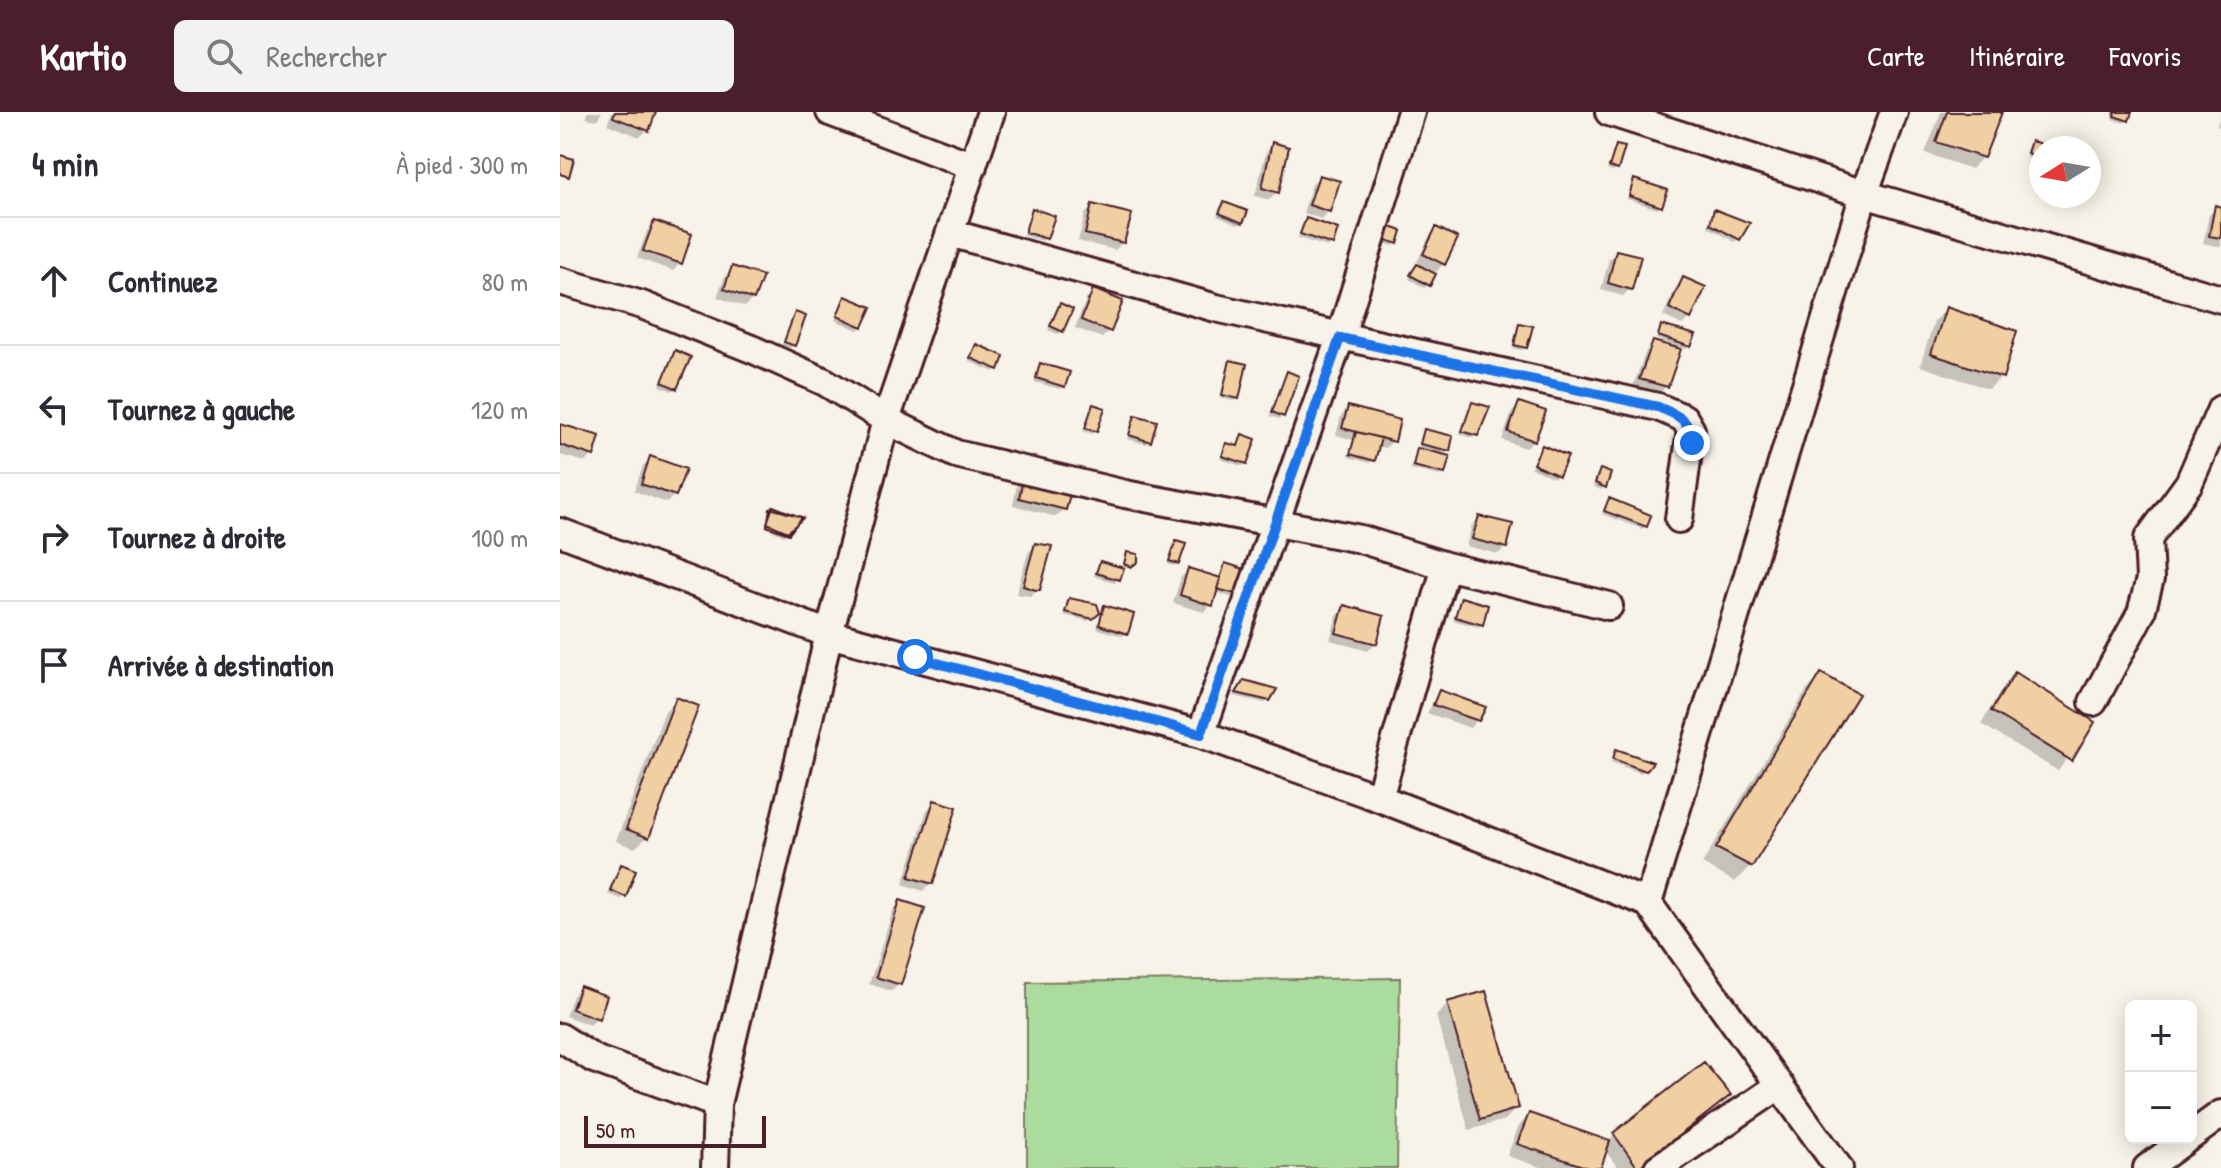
<!DOCTYPE html>
<html lang="fr">
<head>
<meta charset="utf-8">
<style>
	body { margin:0; font-family:"Patrick Hand",sans-serif; background:#f2f2f3; color:#2b2b33 }
	.controls { position:absolute; right:24px; bottom:24px; display:grid; overflow:hidden; border-radius:12px; box-shadow:0 4px 20px #0003 }
	.controls button { width:72px; height:72px; display:grid; place-items:center; padding:0; border:0; border-bottom:2px solid #e1e1e2; background:#fff; color:#2b2b33; font:40px sans-serif }
	.compass { position:absolute; left:1469px; top:24px; width:72px; height:72px; border-radius:50%; background:#fff; box-shadow:0 4px 20px #0003; rotate:259deg }
	.scale { position:absolute; left:24px; bottom:20px; width:182px; box-sizing:border-box; padding-left:8px; border:4px solid #4a1f2b; border-top:0; font-size:22px; line-height:28px; white-space:nowrap; color:#4a1f2b; -webkit-text-stroke:6px #f7f3e8; paint-order:stroke }
	.stop { position:absolute; width:24px; height:24px; margin:-18px; border:6px solid #1a73e8; border-radius:50%; background:#fff }
	.stop.end { background:#1a73e8; border-color:#fff; box-shadow:0 2px 8px #0008 }
	.list { margin:0; padding:0; list-style:none }
	h2 { display:flex; justify-content:space-between; align-items:center; height:104px; margin:0; padding:0 32px; font-size:34px }
	h2 small { font-size:26px; font-weight:400; color:#7c7c81 }
	.list li { display:grid; grid-template-columns:52px 1fr auto; gap:24px; align-items:center; box-sizing:border-box; height:128px; padding:0 32px; border-top:2px solid #e1e1e2 }
	.list b { display:block; font-size:30px; white-space:nowrap }
	.list em { font-size:26px; font-style:normal; color:#7c7c81 }
	.icon { flex:none; width:44px; height:44px; fill:none; stroke:currentColor; stroke-width:2; stroke-linecap:round; stroke-linejoin:round }
	.map { position:relative; flex:none; width:1661px; height:1056px; overflow:hidden }
	header { display:flex; align-items:center; gap:48px; box-sizing:border-box; height:112px; padding:0 40px; background:#4a1f2b; color:#fff }
	header strong { font-size:38px }
	nav { display:flex; gap:44px; margin-inline-start:auto; font-size:28px }
	.search { width:560px; height:72px; background:#f2f2f3; display:flex; align-items:center; gap:20px; box-sizing:border-box; padding:0 28px; border-radius:12px; color:#7c7c81; font-size:30px }
	main { display:flex }
	aside { flex:1; background:#fff }
	.map>svg:first-child { display:block }
	.green { fill:#acdc9d; stroke:#7b7e64; stroke-width:2 }
	.shadow { fill:#0003 }
	.building { fill:#f0d0a2; stroke:#4a1f2b; stroke-width:2 }
	.lines { fill:none; stroke-linecap:round; stroke-linejoin:round }
	.minor-casing { stroke:#4a1f2b; stroke-width:32 }
	.minor { stroke:#f7f3e8; stroke-width:26 }
	.route { stroke:#1a73e8; stroke-width:10 }
</style>
</head>
<body>
<header>
<strong>Kartio</strong>
<div class="search"><svg class="icon" aria-label="search" viewBox="0 0 24 24"><circle cx="10" cy="10" r="6"/><path d="M15 15l6 6"/></svg>Rechercher</div>
<nav><a>Carte</a><a>Itinéraire</a><a>Favoris</a></nav>
</header>
<main>
<aside>
<h2>4 min<small>À pied · 300 m</small></h2>
<ul class="list">
<li><svg class="icon" aria-label="ahead" viewBox="0 0 24 24"><path d="M12 20V5M6 11l6-6 6 6"/></svg><div><b>Continuez</b></div><em>80 m</em></li>
<li><svg class="icon" aria-label="left" viewBox="0 0 24 24"><path d="M17 20v-9H6M10 6l-5 5 5 5"/></svg><div><b>Tournez à gauche</b></div><em>120 m</em></li>
<li><svg class="icon" aria-label="right" viewBox="0 0 24 24"><path d="M7 20v-9h11M14 6l5 5-5 5"/></svg><div><b>Tournez à droite</b></div><em>100 m</em></li>
<li><svg class="icon" aria-label="arrive" viewBox="0 0 24 24"><path d="M6 21V4h12l-3 4 3 4H6"/></svg><div><b>Arrivée à destination</b></div></li>
</ul>
</aside>
<div class="map">
<svg width="1661" height="1056" viewBox="0 0 1661 1056">
	<rect width="100%" height="100%" fill="#f7f3e8"/>
	<filter id="ink" filterUnits="userSpaceOnUse"><feTurbulence type="fractalNoise" baseFrequency=".0125" numOctaves="2"/><feDisplacementMap in="SourceGraphic" scale="16" xChannelSelector="R" yChannelSelector="G"/><feConvolveMatrix kernelMatrix="1 2 1 2 8 2 1 2 1" color-interpolation-filters="sRGB"/></filter>
	<g filter="url(#ink)">
		<path class="green" d="M 840,866 L 837,1056 L 467,1056 L 467,870 Z"/>
		<path class="shadow" d="M 27,0 L 42,0 L 37,8 L 26,6 Z
			M 52,0 L 94,0 L 87,18 L 80,25 L 47,12 Z
			M 1381,0 L 1445,0 L 1440,1 L 1423,45 L 1411,57 L 1365,41 Z
			M 1554,0 L 1569,0 L 1564,11 L 1552,7 Z
			M 1661,0 L 1661,16 L 1657,14 Z
			M 1472,31 L 1489,36 L 1481,36 L 1481,50 L 1465,45 Z
			M 713,33 L 717,80 L 709,88 L 695,84 L 706,40 Z
			M 1057,35 L 1057,57 L 1053,60 L 1047,58 Z
			M 759,65 L 769,99 L 761,107 L 743,101 L 752,72 Z
			M 1074,70 L 1100,94 L 1097,97 L 1067,87 Z
			M 664,92 L 681,110 L 678,113 L 657,104 Z
			M 533,94 L 563,130 L 555,138 L 518,129 L 525,102 Z
			M 1656,96 L 1661,97 L 1661,135 L 1643,131 L 1649,103 Z
			M 473,98 L 485,126 L 482,129 L 463,123 Z
			M 1155,100 L 1187,112 L 1175,130 L 1148,115 Z
			M 747,108 L 771,132 L 768,135 L 738,126 Z
			M 95,111 L 120,151 L 113,159 L 77,146 L 87,119 Z
			M 816,117 L 836,131 L 833,134 L 813,127 Z
			M 877,118 L 883,152 L 876,160 L 860,152 L 859,155 L 874,163 L 865,176 L 849,167 L 860,152 L 857,150 L 869,125 Z
			M 1057,140 L 1070,177 L 1063,184 L 1041,178 L 1049,147 Z
			M 172,156 L 192,187 L 185,195 L 157,185 L 165,164 Z
			M 1124,167 L 1130,206 L 1122,213 L 1103,204 L 1116,175 Z
			M 534,180 L 549,219 L 542,226 L 515,216 L 526,187 Z
			M 286,186 L 302,214 L 298,218 L 275,208 Z
			M 500,194 L 502,219 L 498,222 L 488,218 Z
			M 1386,197 L 1455,220 L 1441,265 L 1429,277 L 1360,254 L 1374,209 Z
			M 235,202 L 233,233 L 230,236 L 222,233 Z
			M 960,213 L 966,235 L 962,238 L 952,236 Z
			M 1101,215 L 1129,234 L 1126,237 L 1119,235 L 1106,274 L 1099,282 L 1073,274 L 1086,239 L 1093,231 L 1113,237 L 1114,234 L 1096,227 Z
			M 417,234 L 437,257 L 434,260 L 409,249 Z
			M 116,240 L 116,276 L 112,279 L 100,274 Z
			M 671,250 L 677,286 L 674,289 L 660,286 Z
			M 481,253 L 503,274 L 500,277 L 474,270 Z
			M 727,262 L 723,304 L 719,307 L 710,304 Z
			M 913,292 L 916,323 L 913,326 L 900,322 Z
			M 960,293 L 973,328 L 966,336 L 942,328 L 952,300 Z
			M 533,294 L 535,319 L 532,322 L 523,319 Z
			M 788,297 L 833,329 L 825,336 L 817,334 L 810,351 L 788,345 L 793,328 L 776,323 L 781,304 Z
			M 575,305 L 589,329 L 586,332 L 567,327 Z
			M 0,315 L 33,343 L 25,350 L 0,343 Z
			M 865,319 L 888,338 L 883,344 L 880,364 L 850,357 Z
			M 683,325 L 685,351 L 682,354 L 660,347 L 667,333 L 677,336 Z
			M 982,335 L 997,363 L 994,366 L 971,356 Z
			M 91,347 L 114,383 L 107,391 L 74,379 L 83,354 Z
			M 1041,360 L 1044,374 L 1041,378 L 1033,374 Z
			M 465,365 L 504,397 L 496,405 L 453,393 L 457,372 Z
			M 1050,388 L 1085,414 L 1082,417 L 1042,402 Z
			M 210,400 L 240,407 L 224,424 L 205,415 Z
			M 920,406 L 946,435 L 938,442 L 906,434 L 912,413 Z
			M 617,431 L 617,451 L 614,454 L 607,452 Z
			M 476,433 L 478,477 L 470,484 L 456,482 L 468,441 Z
			M 568,443 L 573,453 L 563,456 L 555,471 L 534,464 L 541,451 L 561,458 Z
			M 666,453 L 677,482 L 674,486 L 655,480 L 651,493 L 644,500 L 613,491 L 621,465 L 629,458 L 659,467 Z
			M 901,487 L 921,512 L 918,515 L 893,508 Z
			M 510,488 L 537,501 L 528,509 L 503,503 Z
			M 545,495 L 566,521 L 563,524 L 537,517 Z
			M 784,495 L 815,531 L 808,539 L 770,528 L 777,503 Z
			M 1262,563 L 1296,583 L 1190,754 L 1175,770 L 1142,752 L 1246,579 Z
			M 1455,563 L 1533,611 L 1498,659 L 1421,612 L 1443,575 Z
			M 681,574 L 709,587 L 705,591 L 674,584 Z
			M 879,580 L 917,608 L 910,616 L 867,601 Z
			M 116,587 L 87,725 L 75,736 L 56,729 L 105,599 Z
			M 1057,639 L 1085,657 L 1081,661 L 1051,650 Z
			M 375,690 L 371,771 L 363,779 L 343,772 L 367,698 Z
			M 61,754 L 64,784 L 61,787 L 48,782 Z
			M 341,790 L 339,872 L 332,879 L 309,872 L 333,798 Z
			M 20,876 L 37,905 L 30,913 L 5,904 L 13,884 Z
			M 888,892 L 957,996 L 945,1008 L 909,1018 L 876,904 Z
			M 1169,983 L 1078,1056 L 1058,1056 L 1045,1038 L 1039,1056 L 983,1056 L 947,1044 L 958,1015 L 969,1003 L 1048,1030 L 1055,1023 Z"/>
		<path class="building" d="M 55,0 L 96,0 L 89,19 L 53,5 Z
			M 1387,0 L 1442,0 L 1424,46 L 1376,30 Z
			M 1555,0 L 1572,0 L 1569,9 L 1554,4 Z
			M 1471,29 L 1496,36 L 1481,36 L 1481,46 L 1467,41 Z
			M 712,30 L 729,35 L 719,81 L 702,76 Z
			M 1056,33 L 1065,35 L 1058,58 L 1049,55 Z
			M 0,43 L 14,47 L 9,65 L 0,62 Z
			M 759,63 L 780,69 L 770,100 L 749,93 Z
			M 1074,67 L 1108,78 L 1102,95 L 1069,84 Z
			M 664,90 L 688,99 L 683,111 L 659,101 Z
			M 532,92 L 572,102 L 564,131 L 525,122 Z
			M 1655,93 L 1661,95 L 1661,126 L 1649,124 Z
			M 472,96 L 495,104 L 487,127 L 465,120 Z
			M 1154,97 L 1190,111 L 1180,128 L 1150,112 Z
			M 746,106 L 778,117 L 773,133 L 740,122 Z
			M 94,109 L 132,122 L 122,152 L 83,139 Z
			M 819,111 L 842,119 L 838,132 L 815,124 Z
			M 876,115 L 898,126 L 885,153 L 863,142 Z
			M 1056,138 L 1081,144 L 1072,178 L 1048,171 Z
			M 857,152 L 876,162 L 870,174 L 850,163 Z
			M 172,154 L 203,164 L 194,188 L 164,177 Z
			M 1123,165 L 1146,175 L 1131,207 L 1109,196 Z
			M 533,177 L 563,189 L 551,220 L 521,208 Z
			M 285,184 L 312,195 L 303,215 L 277,204 Z
			M 500,191 L 513,197 L 503,220 L 490,214 Z
			M 1386,195 L 1457,219 L 1443,266 L 1371,242 Z
			M 235,200 L 246,204 L 235,234 L 224,230 Z
			M 959,211 L 973,214 L 967,236 L 954,233 Z
			M 1101,213 L 1136,223 L 1131,235 L 1098,224 Z
			M 1093,229 L 1121,237 L 1108,275 L 1079,267 Z
			M 416,232 L 444,244 L 439,258 L 410,246 Z
			M 115,238 L 131,245 L 117,277 L 102,270 Z
			M 670,248 L 687,252 L 679,287 L 662,283 Z
			M 480,251 L 510,260 L 505,275 L 476,266 Z
			M 727,259 L 739,264 L 724,305 L 712,300 Z
			M 912,290 L 930,295 L 918,324 L 902,319 Z
			M 959,290 L 986,299 L 975,329 L 948,320 Z
			M 533,292 L 545,296 L 537,320 L 525,316 Z
			M 788,294 L 840,308 L 835,330 L 782,316 Z
			M 575,303 L 597,309 L 591,330 L 569,323 Z
			M 0,312 L 40,324 L 34,344 L 0,333 Z
			M 864,317 L 893,324 L 890,339 L 860,332 Z
			M 796,320 L 821,326 L 815,349 L 790,342 Z
			M 682,322 L 696,327 L 687,352 L 662,344 L 666,331 L 678,334 Z
			M 982,333 L 1008,344 L 999,364 L 973,352 Z
			M 857,336 L 890,344 L 885,362 L 853,354 Z
			M 90,344 L 126,357 L 116,384 L 81,372 Z
			M 1040,357 L 1051,361 L 1046,376 L 1035,371 Z
			M 464,363 L 512,375 L 506,398 L 459,386 Z
			M 1049,386 L 1091,403 L 1087,415 L 1044,399 Z
			M 213,394 L 243,406 L 228,420 L 207,411 Z
			M 210,396 L 242,405 L 229,422 L 207,414 Z
			M 919,404 L 953,412 L 947,436 L 912,427 Z
			M 616,429 L 626,432 L 619,452 L 609,449 Z
			M 475,431 L 492,434 L 480,478 L 476,478 L 463,474 Z
			M 567,440 L 578,442 L 578,450 L 571,455 L 564,452 Z
			M 540,449 L 564,456 L 560,468 L 536,461 Z
			M 665,451 L 687,458 L 679,483 L 657,477 Z
			M 628,456 L 661,466 L 653,494 L 620,483 Z
			M 901,485 L 928,493 L 923,513 L 895,505 Z
			M 509,486 L 537,492 L 540,501 L 533,507 L 505,500 Z
			M 544,493 L 574,502 L 568,522 L 539,513 Z
			M 784,493 L 824,504 L 817,532 L 776,521 Z
			M 1455,560 L 1535,610 L 1512,649 L 1431,599 Z
			M 1261,561 L 1299,582 L 1192,755 L 1156,736 Z
			M 684,568 L 717,577 L 710,589 L 676,581 Z
			M 879,578 L 926,595 L 919,609 L 873,593 Z
			M 116,585 L 139,594 L 89,726 L 66,717 Z
			M 1056,637 L 1093,650 L 1086,659 L 1053,647 Z
			M 374,688 L 397,695 L 373,772 L 349,765 Z
			M 61,752 L 76,758 L 66,785 L 50,778 Z
			M 340,788 L 365,796 L 341,873 L 316,865 Z
			M 20,874 L 47,884 L 39,907 L 12,897 Z
			M 926,879 L 959,996 L 920,1008 L 887,890 Z
			M 1144,950 L 1171,983 L 1078,1056 L 1053,1021 Z
			M 969,1001 L 1050,1029 L 1041,1056 L 1029,1056 L 957,1032 Z"/>
		<g class="lines">
			<g class="minor-casing">
				<path id="minor" d="M 270,0 L 413,54
					M 1049,0 L 1304,82 L 1661,187
					M 390,121 L 656,196 L 1098,295 L 1124,306 L 1131,318 L 1119,407
					M 0,169 L 82,193 L 194,238 L 265,270 L 326,308 L 396,342 L 565,382 L 800,427 L 886,454 L 1049,494
					M 0,420 L 269,522 L 641,622 L 819,686 L 1088,791 L 1279,1056
					M 1533,590 L 1581,501 L 1590,467 L 1588,427 L 1629,371 L 1661,297
					M 641,622 L 780,226 L 851,0
					M 819,686 L 886,454
					M 1088,791 L 1304,82 L 1334,0
					M 0,925 L 34,947 L 157,992
					M 1631,1024 L 1661,1002
					M 155,1056 L 157,992 L 269,522 L 326,308 L 431,0
					M 1098,1056 L 1219,974
					M 1587,1056 L 1628,1026"/>
			</g>
			<use href="#minor" class="minor"/>
		</g>
	</g>
	<g class="lines" filter="url(#ink)">
		<path class="route" d="M 355,545 L 641,622 L 780,226 L 1098,295 C 1118,303 1130,307 1132,331"/>
	</g>
</svg>
<div class="controls">
<button>+</button>
<button>−</button>
</div>
<svg class="compass" viewBox="-18 -18 36 36"><path d="M0-13l5 13h-10z" fill="#e53935"/><path d="M0 13l5-13h-10z" fill="#7c7c81"/></svg>
<div class="scale">50 m</div>
<div class="stop" style="left:355px;top:545px"></div>
<div class="stop end" style="left:1132px;top:331px"></div>
</div>
</main>
</body>
</html>
